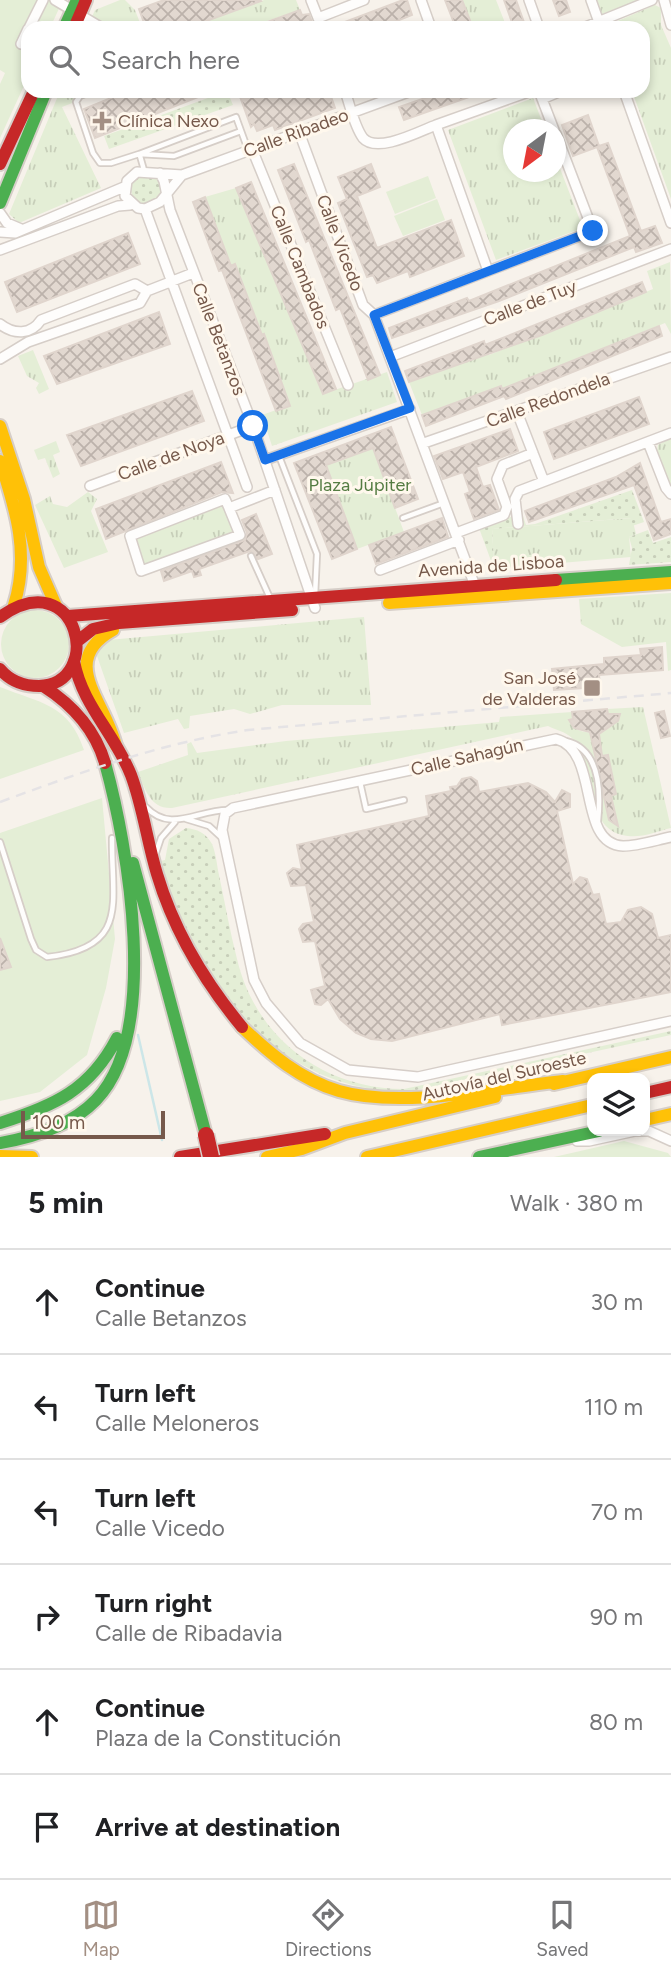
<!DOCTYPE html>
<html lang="en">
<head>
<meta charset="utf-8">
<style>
	body { margin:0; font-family:Figtree,sans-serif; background:#f6f6f6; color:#202124 }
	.controls { position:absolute; right:21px; bottom:21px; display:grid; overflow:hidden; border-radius:14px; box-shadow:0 4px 10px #0003 }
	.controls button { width:63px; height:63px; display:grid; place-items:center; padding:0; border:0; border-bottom:2px solid #e0e0e0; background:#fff; color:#202124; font:35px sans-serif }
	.compass { position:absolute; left:503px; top:119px; width:63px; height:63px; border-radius:50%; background:#fff; box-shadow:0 4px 10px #0003; rotate:212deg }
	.scale { position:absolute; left:21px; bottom:18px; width:144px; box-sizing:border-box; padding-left:7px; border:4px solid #76594b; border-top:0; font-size:19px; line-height:24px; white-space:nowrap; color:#76594b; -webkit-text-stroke:5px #fff8ed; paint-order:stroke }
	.stop { position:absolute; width:21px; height:21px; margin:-16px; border:5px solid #1a73e8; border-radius:50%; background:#fff }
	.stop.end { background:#1a73e8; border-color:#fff; box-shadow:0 2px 7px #0008 }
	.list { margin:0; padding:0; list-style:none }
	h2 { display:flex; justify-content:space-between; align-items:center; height:91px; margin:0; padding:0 28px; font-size:30px }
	h2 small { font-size:23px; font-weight:400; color:#757577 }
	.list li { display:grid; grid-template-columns:46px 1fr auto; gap:21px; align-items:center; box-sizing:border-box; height:105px; padding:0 28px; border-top:2px solid #e0e0e0 }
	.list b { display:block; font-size:26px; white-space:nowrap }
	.list p { margin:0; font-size:23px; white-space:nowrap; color:#757577 }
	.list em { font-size:23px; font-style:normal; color:#757577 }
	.icon { flex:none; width:38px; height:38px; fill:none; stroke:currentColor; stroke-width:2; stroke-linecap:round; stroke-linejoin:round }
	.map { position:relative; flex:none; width:671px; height:1157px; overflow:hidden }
	.search { position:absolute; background:#fff; box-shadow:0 4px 10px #0003; left:21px; right:21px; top:21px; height:77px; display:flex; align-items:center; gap:18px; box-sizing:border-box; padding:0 24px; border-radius:21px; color:#757577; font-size:26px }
	.sheet { height:721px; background:#fff }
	nav { display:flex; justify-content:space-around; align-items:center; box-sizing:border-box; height:98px; border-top:2px solid #e0e0e0; background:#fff; font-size:19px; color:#757577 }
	nav a { display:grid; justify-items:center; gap:4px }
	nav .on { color:#a38f83 }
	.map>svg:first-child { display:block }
	.grass { fill:#e4eed6 }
	.park { fill:url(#park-tufts) }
	.garden { fill:url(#garden-dots) }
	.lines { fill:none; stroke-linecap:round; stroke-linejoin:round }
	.stream { stroke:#cce6e8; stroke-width:2.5 }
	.building { fill:url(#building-cross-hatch); stroke:#e0d5cd; stroke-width:2 }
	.lane-casing { stroke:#d6cec8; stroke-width:8 }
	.street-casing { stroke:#d6cec8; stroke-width:12 }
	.fast-casing { stroke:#d6cec8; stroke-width:16 }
	.slow-casing { stroke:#d6cec8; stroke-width:16 }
	.jam-casing { stroke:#d6cec8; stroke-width:16 }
	.lane { stroke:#fefdfc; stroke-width:4.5 }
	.street { stroke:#fefdfc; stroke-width:9 }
	.fast { stroke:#4caf50; stroke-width:12 }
	.slow { stroke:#ffc107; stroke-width:12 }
	.jam { stroke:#c62828; stroke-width:12 }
	.rail { stroke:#e5e3e5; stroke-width:2.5; stroke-dasharray:10 7; stroke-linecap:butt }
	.jam-bridge-casing { stroke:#d8cfca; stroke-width:19; stroke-linecap:butt }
	.jam-bridge { stroke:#c62828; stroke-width:16 }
	.route { stroke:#1a73e8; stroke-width:9 }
	.poi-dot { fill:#a38f83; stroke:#fff8ed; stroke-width:2.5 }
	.labels { text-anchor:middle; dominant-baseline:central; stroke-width:6; stroke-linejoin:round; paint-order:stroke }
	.poi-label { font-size:18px; fill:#76594b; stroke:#fff8ed; text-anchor:start }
	.street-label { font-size:18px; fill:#76594b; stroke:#fff8ed }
	.park-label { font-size:18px; fill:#547c42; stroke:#fff8ed }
</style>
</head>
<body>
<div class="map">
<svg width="671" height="1157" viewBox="0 0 671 1157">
	<defs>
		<pattern id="park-tufts" width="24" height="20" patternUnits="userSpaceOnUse" patternTransform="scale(1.75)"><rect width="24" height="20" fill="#e4eed6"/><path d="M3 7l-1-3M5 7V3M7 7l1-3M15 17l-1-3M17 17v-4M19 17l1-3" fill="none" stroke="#c7ceb9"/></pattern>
		<pattern id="garden-dots" width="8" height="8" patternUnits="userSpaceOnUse" patternTransform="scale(1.75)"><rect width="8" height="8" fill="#e4eed6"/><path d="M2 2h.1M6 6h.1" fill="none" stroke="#c7ceb9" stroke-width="1.8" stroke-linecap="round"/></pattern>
		<pattern id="building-cross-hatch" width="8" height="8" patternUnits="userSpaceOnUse" patternTransform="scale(1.75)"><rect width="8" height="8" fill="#e2d8d0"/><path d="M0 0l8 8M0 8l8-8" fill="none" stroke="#bcb2ab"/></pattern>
	</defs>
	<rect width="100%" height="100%" fill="#f7f2eb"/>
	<path class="grass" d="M 0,0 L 63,0 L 50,28 L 28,28 L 28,77 L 0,138 L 0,84 L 5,73 L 0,70 Z
		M 428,176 L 436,198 L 395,214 L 386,192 Z
		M 437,199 L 445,220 L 403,236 L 394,216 Z
		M1 644a34 34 0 1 1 68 0a34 34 0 1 1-68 0Z
		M 0,687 C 40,703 69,704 84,750 L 0,779 Z
		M 102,798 L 115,939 L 106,988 L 87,1055 L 40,1092 L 0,1101 L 0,833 Z
		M 624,1141 L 668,1153 L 671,1157 L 554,1157 Z"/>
	<path class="park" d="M 120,0 L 125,0 L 135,10 L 142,28 L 87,28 L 95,10 Z
		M 264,0 L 296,0 L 300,10 L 246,28 L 188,28 Z
		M 462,0 L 496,0 L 507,28 L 473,28 Z
		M 596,0 L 638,0 L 602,14 Z
		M 655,5 L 661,8 L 661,25 L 671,48 L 671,199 L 632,91 L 643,91 L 643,28 L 610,28 L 613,23 Z
		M 60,91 L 103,91 L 62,107 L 101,188 L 19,223 L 9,214 Z
		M 533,98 L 545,129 L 514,130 L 514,172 L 556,172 L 556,158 L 583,228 L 496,260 L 448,130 Z
		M 236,188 L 323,394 L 387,372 L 397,402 L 272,446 L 262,415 L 290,405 L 264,335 L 262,335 L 235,265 L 231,266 L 205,197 Z
		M 670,262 L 671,334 L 665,323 L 502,389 L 500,386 L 422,415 L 409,382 L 488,352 L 489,355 L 653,289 L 647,271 Z
		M 33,350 L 49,389 L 39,394 L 36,388 L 39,383 L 27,376 L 18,356 Z
		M 671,438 L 671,488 L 657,451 L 658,445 Z
		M 56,441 L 60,452 L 53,455 L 60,474 L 53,478 L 45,458 L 38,460 L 34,450 Z
		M 371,443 L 404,532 L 357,549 L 324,460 Z
		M 88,492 L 97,499 L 91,511 L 108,552 L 64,568 L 35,505 L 50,496 L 53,504 L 67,507 Z
		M 225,499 L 241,535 L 141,571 L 129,535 Z
		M 632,518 L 636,534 L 629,537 L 631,557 L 502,568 L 501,562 L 494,563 L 492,529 Z
		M 671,593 L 671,670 L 668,671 L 666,642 L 622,647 L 581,624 L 579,599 Z
		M 364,617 L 371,705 L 282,705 L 250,714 L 234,709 L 190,716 L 189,728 L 184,729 L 178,719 L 124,733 L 97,656 L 98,649 L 108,640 Z
		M 643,707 L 671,828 C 658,831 642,838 628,836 C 580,831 599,762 572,738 C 566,732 556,730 548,726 L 172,808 C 150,809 145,789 138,772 L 188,755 L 187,744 L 191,742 L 197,753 L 286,741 L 499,722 L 500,717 L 572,712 L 573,719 L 570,720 L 574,728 C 590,737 614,733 620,714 L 608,714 L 607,709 Z"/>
	<path class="garden" d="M 227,91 L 233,105 L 109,149 L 104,136 Z
		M131 189a15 15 0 1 1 30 0a15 15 0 1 1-30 0Z
		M 632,490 L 644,522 L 632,526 L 631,518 L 492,529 L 494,562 L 502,562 L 502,568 L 494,569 L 479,528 L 522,513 L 526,525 L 535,524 Z
		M 648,530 L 653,543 L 671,537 L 671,562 L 629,565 L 632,548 L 629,537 Z
		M 186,828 C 197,829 206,833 212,844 C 216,853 217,866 219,875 C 225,903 230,932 237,959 C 256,1039 324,1089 404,1089 L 671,1031 L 671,1035 L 407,1092 C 300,1090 236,1026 188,936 C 176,913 169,886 159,861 L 165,860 L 169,839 Z"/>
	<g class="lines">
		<path class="stream" d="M 138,1035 L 162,1140"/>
	</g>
	<path class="building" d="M 164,0 L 260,0 L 261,1 L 187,28 L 146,28 L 139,9 Z
		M 403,0 L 407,0 L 412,15 L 379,28 L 329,28 Z
		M 445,0 L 462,0 L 473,28 L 456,28 Z
		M 504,0 L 516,0 L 526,28 L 514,28 Z
		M 553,0 L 566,0 L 570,12 L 559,16 Z
		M 300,10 L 302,15 L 309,14 L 314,28 L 251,28 Z
		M 128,91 L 213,91 L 95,138 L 84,109 Z
		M 238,91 L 329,91 L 335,108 L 275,130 L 273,125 L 257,131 L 254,124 L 251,127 Z
		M 445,91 L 483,92 L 404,120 L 399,107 Z
		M 588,115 L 599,146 L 608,143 L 641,231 L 655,226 L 662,243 L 636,252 L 634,247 L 499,301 L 392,338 L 389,328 L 467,298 L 469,301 L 630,236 L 597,147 L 573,156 L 562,125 Z
		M 294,164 L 380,375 L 368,380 L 340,308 L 336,310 L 309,240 L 306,242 L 278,170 Z
		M 371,164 L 380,187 L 357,196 L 377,248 L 451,220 L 464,256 L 410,277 L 408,271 L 377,283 L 373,275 L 367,277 L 338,203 L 347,199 L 338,177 Z
		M 251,182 L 336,389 L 323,394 L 236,188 Z
		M 205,197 L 231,266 L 235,264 L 262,335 L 264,334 L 290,406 L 276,411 L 222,270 L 219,271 L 193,202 Z
		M 128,233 L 140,264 L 17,312 L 5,282 Z
		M 642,282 L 646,292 L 542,335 L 409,382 L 405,371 L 484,341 L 485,345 Z
		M 159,312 L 170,344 L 57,384 L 44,356 Z
		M 659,326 L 662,336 L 506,399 L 504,396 L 426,426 L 422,415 L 501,386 L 502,389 Z
		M 192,391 L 204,421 L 81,466 L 67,435 Z
		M 639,397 L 649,424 L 554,459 L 544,432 Z
		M 391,427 L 418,499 L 395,508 L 373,448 L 326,465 L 357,549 L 332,559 L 294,463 Z
		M 510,429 L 518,451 L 476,467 L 483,487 L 490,485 L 499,510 L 474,519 L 465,494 L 470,492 L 463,472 L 443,479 L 434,456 Z
		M 221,462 L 233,493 L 222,492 L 106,539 L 96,509 Z
		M 640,463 L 661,522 L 671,519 L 671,534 L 654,540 L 634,485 L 529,522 L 525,511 L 616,477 Z
		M 256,514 L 272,554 L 258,559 L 250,551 L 199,569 L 201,575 L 194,577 L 192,571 L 164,581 L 161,571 L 245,540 L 247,533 L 242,520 Z
		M 442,518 L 448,537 L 376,564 L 369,545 Z
		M 662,647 L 663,670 L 599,675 L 600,687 L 554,690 L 552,669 L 604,664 L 604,658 L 641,655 L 640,649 Z
		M 607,709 L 608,714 L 620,714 L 618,721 L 599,734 L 602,756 L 608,755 L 616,794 L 611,796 L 618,826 L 609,820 L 590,732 L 574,728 L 569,720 L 573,719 L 572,712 Z
		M 664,711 L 670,736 L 661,738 L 655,713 Z
		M 471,777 L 477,781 L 479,792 L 528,783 L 546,792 L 555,802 L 562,790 L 570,794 L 570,807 L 557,811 L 573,884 L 580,877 L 587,879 L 593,895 L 599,894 L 606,924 L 621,922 L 628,910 L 641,907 L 652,914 L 658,938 L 671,935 L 671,992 L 502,1025 L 500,1014 L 392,1041 L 371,1039 L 356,1033 L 340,1019 L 328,999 L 321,1005 L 315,1004 L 311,990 L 325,986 L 315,941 L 303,942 L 299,929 L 303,924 L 314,922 L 306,885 L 291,886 L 287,873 L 293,868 L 302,870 L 297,845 L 429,816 L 426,796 L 451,791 L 450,787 L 457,786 L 462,779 Z
		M 0,938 L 11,967 L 0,970 Z"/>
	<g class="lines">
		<g class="lane-casing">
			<path id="lane" d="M 92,91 L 80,96 L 76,102 L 93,153 L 100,163 L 111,163 L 139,154
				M 95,91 L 104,94
				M 241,131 L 174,156 L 139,154 L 236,117 L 248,150
				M 140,156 L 144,170
				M 279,456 L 317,554 L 315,596
				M 403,518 L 444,503
				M 251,556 L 270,598
				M 566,741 C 600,749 601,791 598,821
				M 360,782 L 366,809 L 404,800
				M 146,807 C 171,834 198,809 229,810
				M 186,819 L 209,826 L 221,837
				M 0,842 L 31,939 L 36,950 L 47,957 C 131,948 111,901 112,838
				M 156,853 L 161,838 L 175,822"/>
		</g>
		<g class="street-casing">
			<path id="street" d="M 55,0 L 102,28
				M 311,0 L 322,28
				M 421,0 L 431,28
				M 529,0 L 539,28
				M 591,0 L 601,28
				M 664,0 L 671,25
				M 318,18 L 364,0
				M 29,28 L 43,0
				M 583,28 L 652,0
				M 21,44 L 28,29
				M 345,91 C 350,105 354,126 363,138 C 377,154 420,131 436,125
				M 531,91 L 436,125 L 488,271 L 593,231 L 556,134
				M 539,91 L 554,130
				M 624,91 L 671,223
				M 542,99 L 561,91
				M 299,132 L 363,305 L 374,315 L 475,586
				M 252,149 L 348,385
				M 160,173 L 164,181 L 170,210 L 253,426 L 315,608
				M 182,175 L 160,202 L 145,209 L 138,208 L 125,196 L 127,181 L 137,172 L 182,175 L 411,91
				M 145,209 L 247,487
				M 0,213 L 7,223 L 21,229
				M 0,232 L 15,233 L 124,187
				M 0,250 L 118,206 L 130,205
				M 147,291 L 193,273
				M 374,315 L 488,271
				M 0,324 C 14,335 31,335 41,320 L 135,284 L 147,291 L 140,303 L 28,342 L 0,359
				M 390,357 L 671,249
				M 517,412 L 543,479
				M 648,442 L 666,488 L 671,494
				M 424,443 L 671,357
				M 265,460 L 410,409
				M 90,486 L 253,426
				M 229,508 L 240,535 L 141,571 L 130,536 L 225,499 L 229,508 L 275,490
				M 518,524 L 515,499 L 519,491 L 671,433
				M 456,533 L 504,515 L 507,507 L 497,479 L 503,465 L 533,453
				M 380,570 L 459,540
				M 671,837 C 656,840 638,846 623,846 C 576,844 601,751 556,739 L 233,808 L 225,814 L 222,830 L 254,980 L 266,1003 L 300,1043 L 348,1070 L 418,1077 L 671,1021
				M 636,1131 L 649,1131 L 671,1141
				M 577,1141 L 589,1141 L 635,1131"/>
		</g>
		<g class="fast-casing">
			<path id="fast" d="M 64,28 L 77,0
				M 0,203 L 46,91
				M 556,580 L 671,572
				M 133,863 L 206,1135
				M 0,1123 C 54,1106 90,1090 117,1038
				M 0,1143 C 35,1137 71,1126 96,1100 C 161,1033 128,846 105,763
				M 479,1157 L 599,1131"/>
		</g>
		<g class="slow-casing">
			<path id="slow" d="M 0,426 L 24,499 L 39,567 L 56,606
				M 0,461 C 16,510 30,555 14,605
				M 389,603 L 671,583
				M 113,630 C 57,661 106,702 116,746
				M 242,1027 C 270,1054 301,1080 339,1091 C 401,1109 498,1088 563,1081
				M 554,1084 L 671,1057
				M 645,1120 L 671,1114
				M 0,1156 L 32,1157
				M 267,1157 L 302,1149 L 345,1133 L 495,1097
				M 367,1157 L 592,1105"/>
		</g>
		<g class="jam-casing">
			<path id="jam" d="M 74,28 L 86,0
				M 0,164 L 34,91
				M 68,616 L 556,580
				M 0,617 C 79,561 105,684 39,686 C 23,686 10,681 0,669
				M 79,640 L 93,629 L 119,623 L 292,610
				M 74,661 C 82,705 115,734 131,775 C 143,807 147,841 157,874 C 174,931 204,981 242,1027
				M 43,686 C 73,705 95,729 105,763
				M 645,1093 L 671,1087
				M 180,1157 L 325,1134"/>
		</g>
		<use href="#lane" class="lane"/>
		<use href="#street" class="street"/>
		<use href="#fast" class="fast"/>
		<use href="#slow" class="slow"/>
		<use href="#jam" class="jam"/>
		<path class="rail" d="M 0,802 C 82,772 161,743 248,730 L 671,693"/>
		<g class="jam-bridge-casing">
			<path id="jam-bridge" d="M 206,1135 L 211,1157"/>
		</g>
		<use href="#jam-bridge" class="jam-bridge"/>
	</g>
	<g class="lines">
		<path class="route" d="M 253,426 L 265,460 L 410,408 L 374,315 L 593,231"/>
	</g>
	<g class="poi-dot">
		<path d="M98.5 110.5h7v7h7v7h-7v7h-7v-7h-7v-7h7z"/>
		<rect x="583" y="679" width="18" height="18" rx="3.5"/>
	</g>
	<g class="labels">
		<g class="poi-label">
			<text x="118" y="121">Clínica Nexo</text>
			<text x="576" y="678" text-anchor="end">San José<tspan x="576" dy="21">de Valderas</tspan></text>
		</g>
		<g class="street-label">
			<text transform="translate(296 133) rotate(-20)">Calle Ribadeo</text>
			<text transform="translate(340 243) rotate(69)">Calle Vicedo</text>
			<text transform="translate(300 267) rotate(68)">Calle Cambados</text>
			<text transform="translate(530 303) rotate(-21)">Calle de Tuy</text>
			<text transform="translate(219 339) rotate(69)">Calle Betanzos</text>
			<text transform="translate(548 400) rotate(-20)">Calle Redondela</text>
			<text transform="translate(171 456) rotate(-20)">Calle de Noya</text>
			<text transform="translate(491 566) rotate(-4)">Avenida de Lisboa</text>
			<text transform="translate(467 757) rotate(-13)">Calle Sahagún</text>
			<text transform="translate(504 1076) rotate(-13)">Autovía del Suroeste</text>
		</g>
		<g class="park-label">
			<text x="360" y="485">Plaza Júpiter</text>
		</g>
	</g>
</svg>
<div class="controls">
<button><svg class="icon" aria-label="layers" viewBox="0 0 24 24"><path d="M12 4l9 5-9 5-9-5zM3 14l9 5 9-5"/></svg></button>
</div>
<svg class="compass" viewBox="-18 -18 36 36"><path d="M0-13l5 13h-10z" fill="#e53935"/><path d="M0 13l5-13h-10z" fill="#757577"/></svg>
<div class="scale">100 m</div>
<div class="stop" style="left:253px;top:426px"></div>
<div class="stop end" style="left:593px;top:231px"></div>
<div class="search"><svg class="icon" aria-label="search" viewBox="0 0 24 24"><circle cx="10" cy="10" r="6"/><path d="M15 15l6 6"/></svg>Search here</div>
</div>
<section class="sheet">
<h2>5 min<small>Walk · 380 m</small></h2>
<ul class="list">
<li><svg class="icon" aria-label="ahead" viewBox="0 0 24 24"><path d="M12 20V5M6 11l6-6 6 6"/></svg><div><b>Continue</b><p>Calle Betanzos</p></div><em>30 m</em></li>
<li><svg class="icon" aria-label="left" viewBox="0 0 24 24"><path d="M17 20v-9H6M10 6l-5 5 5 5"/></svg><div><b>Turn left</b><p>Calle Meloneros</p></div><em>110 m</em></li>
<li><svg class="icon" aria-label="left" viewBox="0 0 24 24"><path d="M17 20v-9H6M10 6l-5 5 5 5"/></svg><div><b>Turn left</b><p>Calle Vicedo</p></div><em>70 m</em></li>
<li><svg class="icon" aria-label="right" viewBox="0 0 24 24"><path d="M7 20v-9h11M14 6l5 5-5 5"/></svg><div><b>Turn right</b><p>Calle de Ribadavia</p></div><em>90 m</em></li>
<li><svg class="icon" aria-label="ahead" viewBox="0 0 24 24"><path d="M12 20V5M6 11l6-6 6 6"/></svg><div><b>Continue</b><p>Plaza de la Constitución</p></div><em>80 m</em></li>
<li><svg class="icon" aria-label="arrive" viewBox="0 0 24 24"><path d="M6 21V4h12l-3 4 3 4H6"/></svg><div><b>Arrive at destination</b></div></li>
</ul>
</section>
<nav>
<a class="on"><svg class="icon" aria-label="map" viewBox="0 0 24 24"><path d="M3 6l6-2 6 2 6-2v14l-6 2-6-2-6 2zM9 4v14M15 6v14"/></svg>Map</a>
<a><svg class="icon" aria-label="directions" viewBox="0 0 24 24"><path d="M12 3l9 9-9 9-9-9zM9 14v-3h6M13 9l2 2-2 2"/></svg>Directions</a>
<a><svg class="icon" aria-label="saved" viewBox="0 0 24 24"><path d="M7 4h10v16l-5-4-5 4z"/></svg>Saved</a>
</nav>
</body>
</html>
